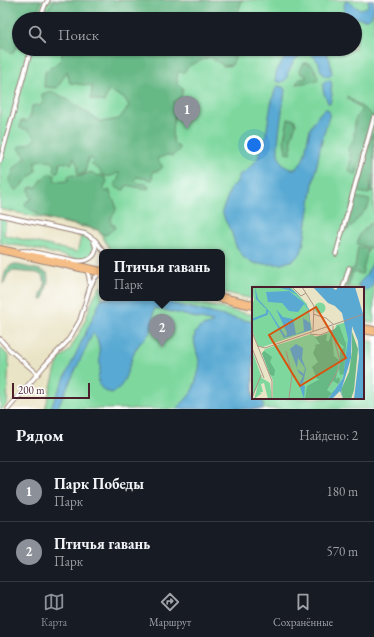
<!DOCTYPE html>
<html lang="ru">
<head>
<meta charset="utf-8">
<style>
	body { margin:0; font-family:"EB Garamond",serif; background:#242831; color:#f1f3f6 }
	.scale { position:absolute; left:12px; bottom:10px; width:78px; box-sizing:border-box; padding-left:4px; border:2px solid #4a1f2b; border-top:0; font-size:11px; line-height:14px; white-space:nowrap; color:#4a1f2b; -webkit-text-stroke:3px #fff; paint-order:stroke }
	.you { position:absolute; left:254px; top:145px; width:14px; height:14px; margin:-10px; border:3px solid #fff; border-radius:50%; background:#1a73e8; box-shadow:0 0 0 6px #1a73e833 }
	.badge { display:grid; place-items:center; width:26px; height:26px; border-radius:50%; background:#8c9099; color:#fff; font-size:13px; font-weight:700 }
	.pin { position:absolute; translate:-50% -33px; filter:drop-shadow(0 1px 2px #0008) }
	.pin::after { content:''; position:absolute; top:21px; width:14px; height:12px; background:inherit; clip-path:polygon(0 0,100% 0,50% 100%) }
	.popup { position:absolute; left:99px; top:249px; width:126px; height:52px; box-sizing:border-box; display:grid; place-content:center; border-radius:8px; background:#171b24; filter:drop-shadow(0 1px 3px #0005); font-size:13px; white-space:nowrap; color:#9ea1a6 }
	.popup b { font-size:15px; color:#f1f3f6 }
	.popup::after { content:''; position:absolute; left:50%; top:100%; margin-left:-8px; border:8px solid transparent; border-top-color:#171b24 }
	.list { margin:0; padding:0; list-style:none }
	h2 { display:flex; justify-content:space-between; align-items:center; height:52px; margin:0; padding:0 16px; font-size:17px }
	h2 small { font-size:13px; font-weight:400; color:#9ea1a6 }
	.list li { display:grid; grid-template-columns:26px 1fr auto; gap:12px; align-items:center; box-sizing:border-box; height:60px; padding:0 16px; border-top:1px solid #363941 }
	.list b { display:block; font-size:15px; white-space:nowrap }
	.list p { margin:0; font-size:13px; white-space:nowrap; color:#9ea1a6 }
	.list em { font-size:13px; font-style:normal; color:#9ea1a6 }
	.icon { flex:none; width:22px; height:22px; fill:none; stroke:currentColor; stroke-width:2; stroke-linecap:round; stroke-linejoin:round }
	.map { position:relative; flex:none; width:374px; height:409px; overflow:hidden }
	.search { position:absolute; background:#171b24; box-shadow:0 1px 3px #0004; left:12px; right:12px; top:12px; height:44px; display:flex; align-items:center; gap:10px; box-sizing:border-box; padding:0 14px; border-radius:22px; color:#9ea1a6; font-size:15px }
	.sheet { height:172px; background:#171b24 }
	nav { display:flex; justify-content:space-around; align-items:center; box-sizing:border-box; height:56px; border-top:1px solid #363941; background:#171b24; font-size:11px; color:#9ea1a6 }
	nav a { display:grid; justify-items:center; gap:2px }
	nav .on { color:#8c9099 }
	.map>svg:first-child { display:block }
	.green { fill:#7ed89e; stroke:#647c64; fill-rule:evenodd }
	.forest { fill:#66b885; stroke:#586c58 }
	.water { fill:#59a9d3; stroke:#52647f }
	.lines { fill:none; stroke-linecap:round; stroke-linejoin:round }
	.minor-casing { stroke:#9a8278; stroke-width:5.5 }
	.major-casing { stroke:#9a8278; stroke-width:6 }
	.minor { stroke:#fff; stroke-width:3.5 }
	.major { stroke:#f6be87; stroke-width:4 }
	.inset-river { fill:none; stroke:#59a9d3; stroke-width:2 }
	.inset-road { fill:none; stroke:#aa9588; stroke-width:1 }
	.view { fill:#d8530f; fill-opacity:0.15; stroke:#d8530f; stroke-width:2 }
	.inset-edge { fill:none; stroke:#4a1f2b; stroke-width:2 }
</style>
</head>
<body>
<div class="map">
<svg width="374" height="409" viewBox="0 0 374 409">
	<rect width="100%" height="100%" fill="#fff"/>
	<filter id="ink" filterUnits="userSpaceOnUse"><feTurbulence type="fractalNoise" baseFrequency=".025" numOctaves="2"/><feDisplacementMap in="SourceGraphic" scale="8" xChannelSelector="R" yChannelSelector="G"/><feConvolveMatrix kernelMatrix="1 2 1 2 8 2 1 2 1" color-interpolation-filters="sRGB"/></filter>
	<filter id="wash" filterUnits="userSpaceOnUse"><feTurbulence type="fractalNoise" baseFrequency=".012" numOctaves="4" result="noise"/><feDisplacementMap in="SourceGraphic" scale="16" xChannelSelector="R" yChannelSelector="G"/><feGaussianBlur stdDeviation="0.9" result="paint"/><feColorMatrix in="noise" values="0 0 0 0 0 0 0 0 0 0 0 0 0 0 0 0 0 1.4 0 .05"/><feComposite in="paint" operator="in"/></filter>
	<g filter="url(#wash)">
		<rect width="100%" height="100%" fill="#eae4c6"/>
		<path class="green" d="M 0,0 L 374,0 L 374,323 L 363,321 L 363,288 L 253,288 L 253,299 L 222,292 L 222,252 L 112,252 L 98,230 L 0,209 ZM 19,19 L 355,19 L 355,49 L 19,49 Z
			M 0,218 L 6,220 L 4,235 L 77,252 L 81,237 L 78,236 L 79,236 C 88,238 94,240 93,251 L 88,257 L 81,259 L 73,258 L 27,247 L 0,243 Z
			M 101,286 L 102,286 L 102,298 L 174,298 L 253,315 L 253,398 L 363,398 L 363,340 L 374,342 L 374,409 L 45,409 L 56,368 L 60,358 L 69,351 L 74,342 L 83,326 L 94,296 Z
			M 0,348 L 2,349 L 9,357 L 7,404 L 2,409 L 0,409 Z"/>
		<path class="forest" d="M 0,0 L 41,0 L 37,17 L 29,16 L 27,19 L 19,19 L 19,43 L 12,54 L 0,46 Z
			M 54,0 L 242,0 L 236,19 L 45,19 L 46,12 Z
			M 55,49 L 235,49 L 235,57 L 232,65 L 224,66 L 210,57 L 190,65 L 184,72 L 178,72 L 177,77 L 177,84 L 183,89 L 181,98 L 173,102 L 177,110 C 172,123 171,130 174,144 L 178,146 L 180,149 L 173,156 L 167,155 L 157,159 L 163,167 L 158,171 L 153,171 L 152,180 L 137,177 L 135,180 L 135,181 L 141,184 L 144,183 L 149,187 L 148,189 C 144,188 139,188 135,187 C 131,186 130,185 126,186 L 124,190 L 120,189 L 115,187 L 115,182 L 118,181 L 119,173 L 117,173 C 111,178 101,178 100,170 L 92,165 L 93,160 L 91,158 L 88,159 L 85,173 L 79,175 L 77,172 L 78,166 L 74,158 L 73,158 L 73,162 L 71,164 L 70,164 L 69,162 L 68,161 L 66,163 L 64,163 L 63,162 L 62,162 L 60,163 L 58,172 L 56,173 L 54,170 L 55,165 L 52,162 L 39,160 L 35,163 L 36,171 L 16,191 L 9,182 L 15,167 L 26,157 L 18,147 L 29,144 L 36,138 L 28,130 L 20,128 L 21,121 L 27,121 L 31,115 L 32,106 L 36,105 L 40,106 L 43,102 L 42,94 L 51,91 L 65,98 L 101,122 L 119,119 L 129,106 L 125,99 L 109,90 L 104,102 L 91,99 L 92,86 L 70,83 L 67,71 L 57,88 L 44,87 L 45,72 L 60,61 L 63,51 Z
			M 304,63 C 315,63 315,70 318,78 L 317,81 L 296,84 C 298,79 302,78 306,78 L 306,75 L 301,74 L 300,70 Z
			M 347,96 L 370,113 L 373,117 L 356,175 L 354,174 L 349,171 L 351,158 L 348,150 L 349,146 L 354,139 L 355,120 L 359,113 L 362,111 L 359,107 L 348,99 Z
			M 288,119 L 294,119 L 296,124 L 291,139 L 292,145 L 290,154 L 286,153 L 284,139 Z
			M 374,133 L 374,175 L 371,177 L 373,179 L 374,175 L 374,186 L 373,191 L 371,192 L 370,190 L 372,180 L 370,182 L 369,194 L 358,192 L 357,188 L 372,134 Z
			M 91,172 L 98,176 L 101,175 L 105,178 L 107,181 L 104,188 L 104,191 L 107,192 L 108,190 L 110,191 C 110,197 116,201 116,207 C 117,215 107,217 112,225 L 115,225 L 115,228 L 106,235 L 103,235 C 99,227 91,229 84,225 L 81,226 L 41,217 L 39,216 L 38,213 L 26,207 L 25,204 L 27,201 L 29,201 L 31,199 L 29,191 L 29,188 L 32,187 L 37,187 C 42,180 45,171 55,175 L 54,180 C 58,182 64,182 68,180 L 68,177 L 69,175 L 81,176 Z
			M 354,197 L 370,200 L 368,207 L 348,230 L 346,230 Z
			M 374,220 L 374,249 L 357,244 L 360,234 Z
			M 358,247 L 368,249 L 363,270 L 362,274 L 353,272 L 348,288 L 346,288 L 351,269 L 354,269 C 357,262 356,254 358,247 Z
			M 14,264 L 40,270 L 47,273 C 50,282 45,289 44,298 L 41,300 L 41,293 L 45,287 L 44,279 L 41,275 L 37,273 L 12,271 C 5,275 7,280 3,284 C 4,276 5,267 14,264 Z"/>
		<path class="water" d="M 368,0 L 374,0 C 374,8 374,21 363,19 C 359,19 358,17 353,18 L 353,19 L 344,19 L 345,16 L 344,4 L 346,1 C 355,4 358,13 368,6 L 369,4 Z
			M 293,49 L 324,49 L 330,60 L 332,74 C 330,77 328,77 324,76 L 320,69 L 319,63 L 308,50 C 304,54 298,56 294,61 C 291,65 290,70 287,74 L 288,77 C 285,81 281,84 276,81 C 276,79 275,77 276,74 C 277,67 288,54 293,49 Z
			M 330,80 L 332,85 L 331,89 L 332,95 L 330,104 L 328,103 L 323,91 L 323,84 L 325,81 Z
			M 277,86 L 283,87 L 285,90 C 284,102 275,150 279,157 C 282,162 285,169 292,169 C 307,169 306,137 311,127 C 314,121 319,114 324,109 L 327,109 L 330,113 L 321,144 L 313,184 L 304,242 L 301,253 L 295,259 L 288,262 L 281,264 L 257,264 L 245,259 L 236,246 L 231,231 L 225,220 L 222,211 L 231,188 L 236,183 L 240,174 L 245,172 L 251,166 L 259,157 L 259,152 L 264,146 L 271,104 L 275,90 Z
			M 374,260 L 374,283 L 369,290 L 363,291 L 363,288 L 360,288 L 358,286 L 359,283 L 365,277 Z
			M 102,298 L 150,298 L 224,316 L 253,322 L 253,398 L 261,398 L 264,405 L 262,409 L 177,409 C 180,404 184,402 187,398 C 194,391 196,379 199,370 C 202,357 187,339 199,328 C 203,325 209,325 213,322 L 155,308 C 152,314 155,322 152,329 C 149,336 143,339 138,346 C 130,357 127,383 117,390 C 116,391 113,392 112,393 L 104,391 L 99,385 L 98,378 L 100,368 L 99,346 L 97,338 L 93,333 L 57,409 L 50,409 L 88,328 L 99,304 Z"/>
	</g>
	<g filter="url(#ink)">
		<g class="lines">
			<g class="minor-casing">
				<path id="minor" d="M 40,19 L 45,5 L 48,0
					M 0,161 L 31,49
					M 0,215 L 86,234 L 95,240 L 104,252
					M 21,251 L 28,251 L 77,261 C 89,262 100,255 94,242
					M 336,254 L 374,117
					M 87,270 L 89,277 L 90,286
					M 343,288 L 349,268
					M 0,339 L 11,351 L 38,374
					M 8,409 L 45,365 L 67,342 L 72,334 L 80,320 L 90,287 L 95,278 L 100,273"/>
			</g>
			<g class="major-casing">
				<path id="major" d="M 0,248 L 102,270
					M 0,251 L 102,274
					M 222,296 L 253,303
					M 214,298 L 253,307
					M 363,327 L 374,329
					M 363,331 L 374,333"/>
			</g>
			<use href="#minor" class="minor"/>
			<use href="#major" class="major"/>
		</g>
	</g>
	<g transform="translate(252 287)">
		<rect width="112" height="112" fill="#eae4c6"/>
		<path d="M 0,0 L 39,0 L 55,17 L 60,43 L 11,60 L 6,59 L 0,43 L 0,15 L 2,14 ZM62.5 21a5.5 5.5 0 1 1 11 0a5.5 5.5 0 1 1-11 0ZM 94,35 L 97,57 L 91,91 L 76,112 L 21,112 L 21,94 L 10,67 L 13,62 L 59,47 L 65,50 L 83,43 L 84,38 ZM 0,63 L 10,91 L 18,96 L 20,112 L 16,112 L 12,96 L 9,97 L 11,105 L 7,105 L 10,106 L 2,112 L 6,98 L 0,110 Z" fill="#7ed89e"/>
		<path d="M 87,38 L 94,57 L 92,87 L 88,88 L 87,82 L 88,65 L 92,60 L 80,49 L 82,69 L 87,73 L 84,92 L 87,90 L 88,94 L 86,97 L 81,94 L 79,96 L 75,103 L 79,106 L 83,103 L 75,112 L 53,112 L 55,99 L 68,92 L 65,92 L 60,80 L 66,75 L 61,66 L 64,59 L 62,58 L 68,57 L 63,50 L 75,47 L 74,54 L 77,54 L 80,44 ZM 100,45 L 106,62 L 102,103 L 99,112 L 91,112 L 89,103 L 97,85 L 100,64 ZM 12,64 L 20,70 L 18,75 L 23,83 L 22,89 L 18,88 L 10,66 Z" fill="#66b885"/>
		<path d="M 3,0 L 6,12 L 18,25 L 34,50 L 35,46 L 24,22 L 31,30 L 41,32 L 44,47 L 52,44 L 51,31 L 58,36 L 56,22 L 52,17 L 46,25 L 37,24 L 30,16 L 16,15 L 14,5 L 37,4 L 51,15 L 44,7 L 36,3 L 24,0 L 38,1 L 44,6 L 57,22 L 59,43 L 32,51 L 17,25 L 4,12 ZM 61,0 L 79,0 L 84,3 L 86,0 L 103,0 L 112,30 L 112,112 L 102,112 L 107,70 L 106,54 L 100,39 L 99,71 L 89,104 L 91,112 L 88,104 L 80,112 L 76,112 L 91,91 L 96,52 L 90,26 L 83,19 L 76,16 ZM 44,57 L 51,61 L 50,72 L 54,82 L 51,96 L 48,97 L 53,99 L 52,112 L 47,97 L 51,89 L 47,86 L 45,82 L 52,87 L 53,81 L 46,71 L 45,81 L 38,62 Z" fill="#59a9d3"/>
		<path class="inset-river" d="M 96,0 L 107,28M 108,31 L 112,48M 0,33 L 15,27 L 15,23"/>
		<path class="inset-road" d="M 40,0 L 49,9 L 54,6M 50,0 L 62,19 L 61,44M 61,27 L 74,31 L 81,37M 0,45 L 20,94 L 20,112M 58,47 L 68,48 L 81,43 L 81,39M 6,59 L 13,61 L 112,27M 0,61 L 12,91M 34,64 L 40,88 L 37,111M 77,99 L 86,83 L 88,74 L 80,44M 0,111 L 9,88"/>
		<path class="view" d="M 64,20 L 94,71 L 48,99 L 17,48 Z"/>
		<rect width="112" height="112" class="inset-edge"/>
	</g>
</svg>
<div class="scale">200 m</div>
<div class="you"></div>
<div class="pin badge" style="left:187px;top:129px">1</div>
<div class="pin badge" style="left:162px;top:347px">2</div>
<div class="popup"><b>Птичья гавань</b>Парк</div>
<div class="search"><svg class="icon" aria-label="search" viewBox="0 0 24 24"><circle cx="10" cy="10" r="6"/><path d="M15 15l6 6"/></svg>Поиск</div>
</div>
<section class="sheet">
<h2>Рядом<small>Найдено: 2</small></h2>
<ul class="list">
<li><span class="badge">1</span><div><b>Парк Победы</b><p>Парк</p></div><em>180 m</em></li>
<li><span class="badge">2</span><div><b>Птичья гавань</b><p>Парк</p></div><em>570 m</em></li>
</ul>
</section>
<nav>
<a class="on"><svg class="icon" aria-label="map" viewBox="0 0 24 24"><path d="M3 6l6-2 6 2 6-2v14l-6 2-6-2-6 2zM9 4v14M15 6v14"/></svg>Карта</a>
<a><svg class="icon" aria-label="directions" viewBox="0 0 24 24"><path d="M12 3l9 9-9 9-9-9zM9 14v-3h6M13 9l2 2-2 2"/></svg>Маршрут</a>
<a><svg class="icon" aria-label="saved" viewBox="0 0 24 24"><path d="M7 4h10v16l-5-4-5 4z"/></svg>Сохранённые</a>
</nav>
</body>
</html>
